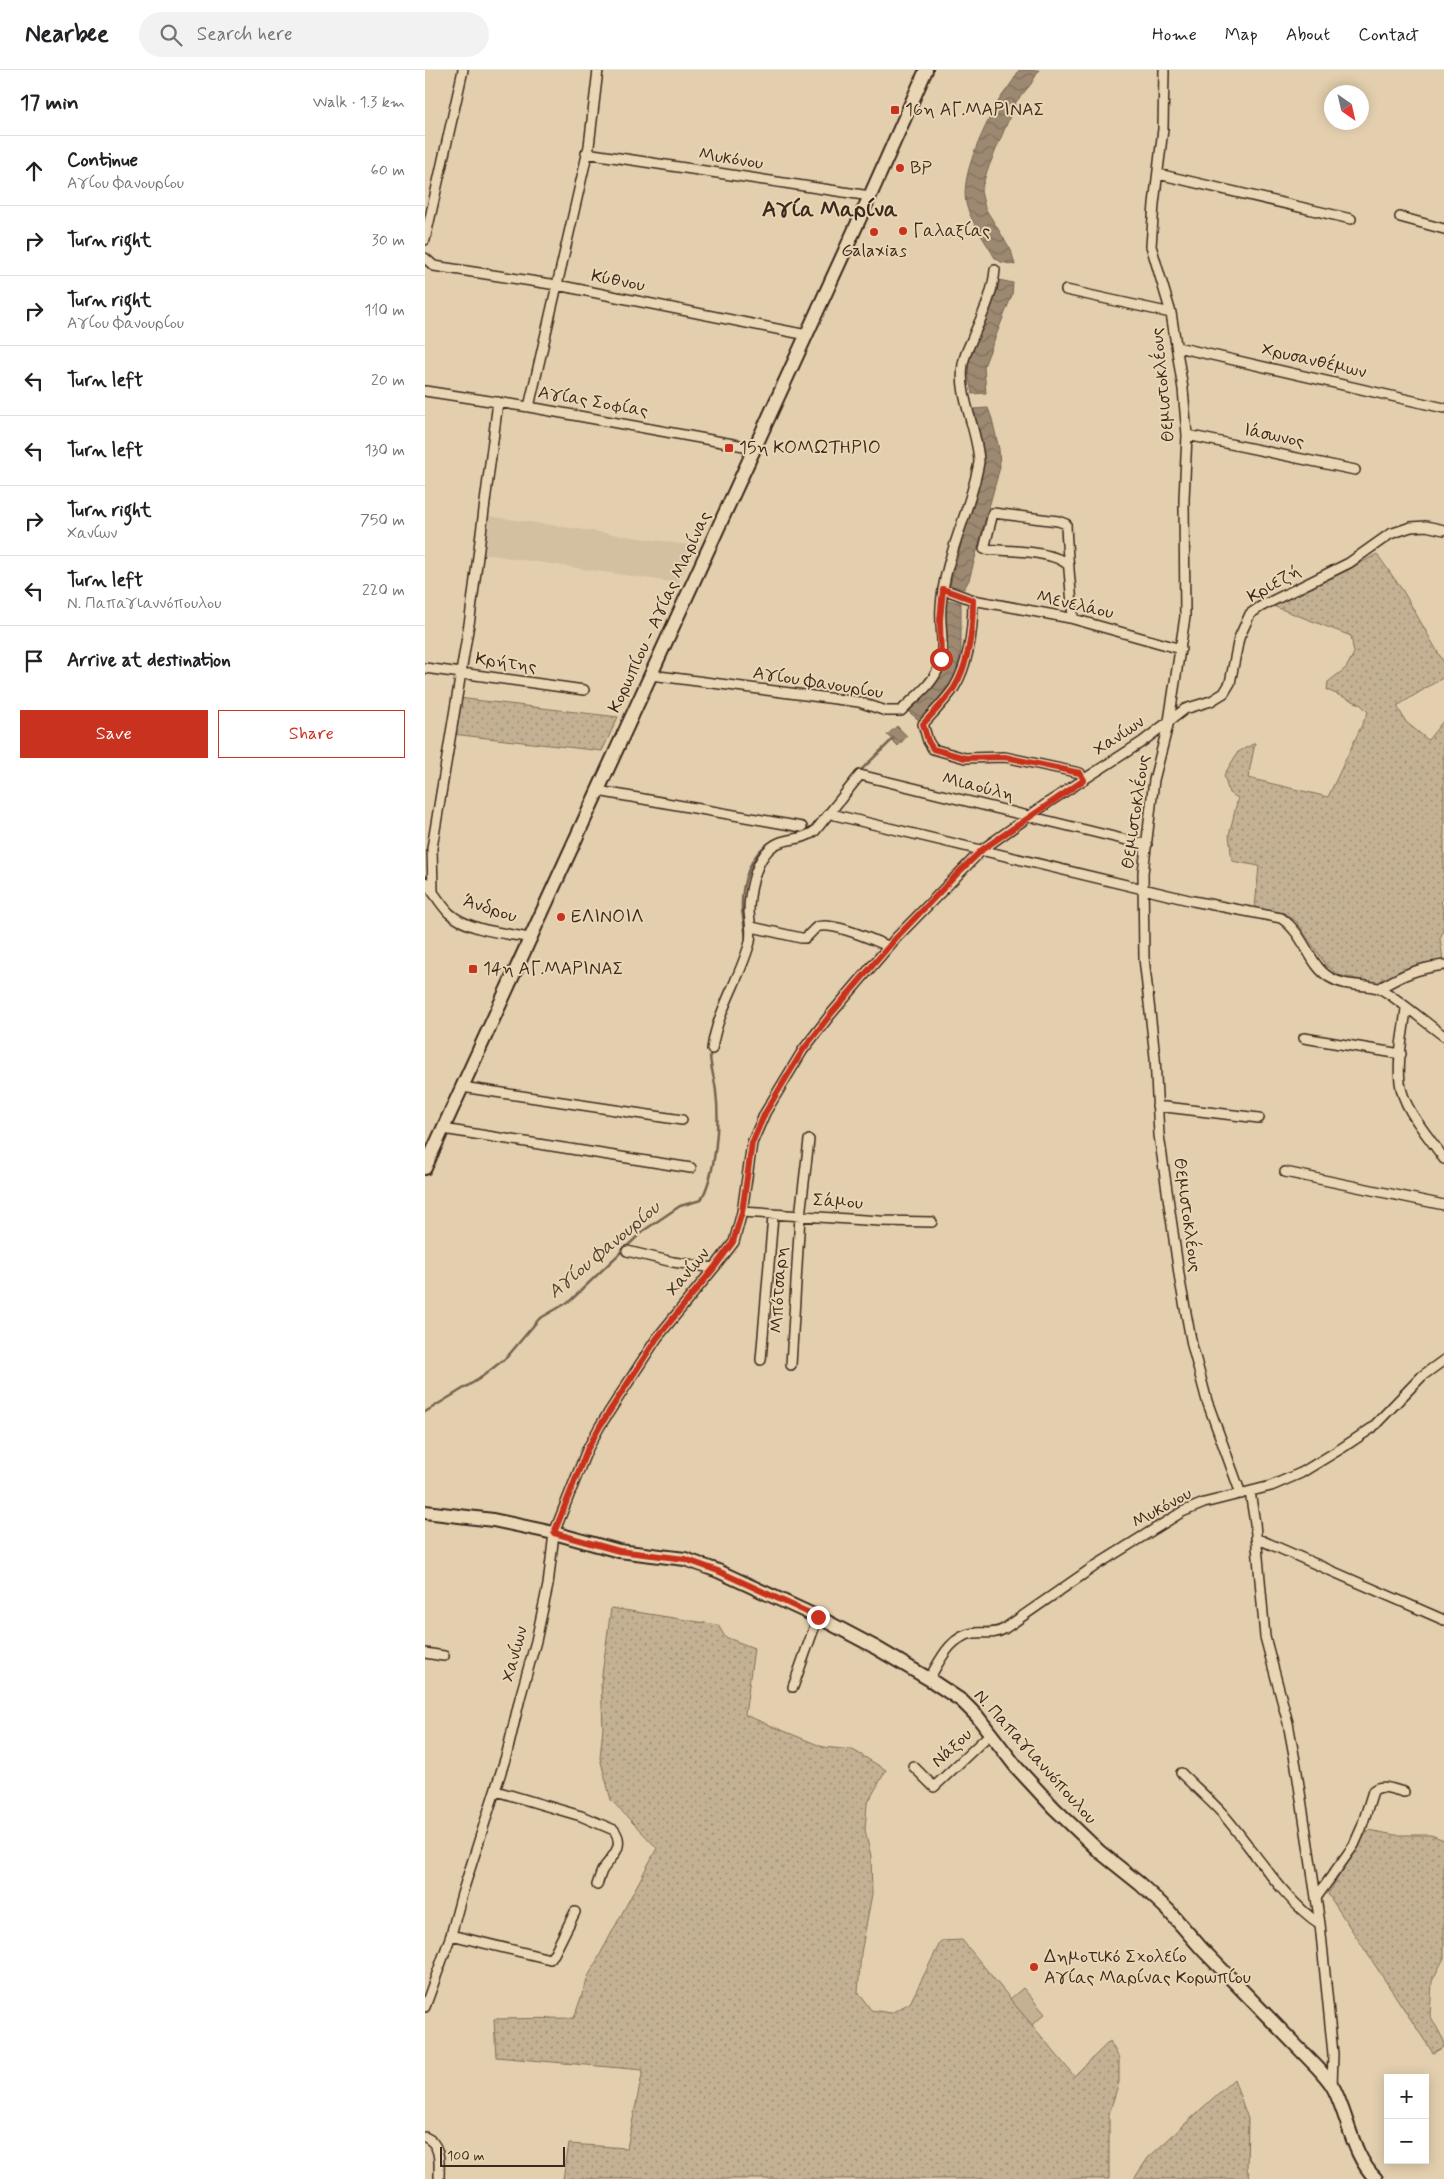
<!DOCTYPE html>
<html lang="en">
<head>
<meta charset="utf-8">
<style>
	body { margin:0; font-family:Mynerve,sans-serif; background:#f2f2f2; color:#202124 }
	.controls { position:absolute; right:15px; bottom:15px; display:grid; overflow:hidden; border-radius:0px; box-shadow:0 2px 12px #0003 }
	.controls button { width:45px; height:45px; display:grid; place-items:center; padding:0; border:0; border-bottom:1px solid #e0e0e0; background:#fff; color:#202124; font:25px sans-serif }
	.compass { position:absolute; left:899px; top:15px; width:45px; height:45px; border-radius:50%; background:#fff; box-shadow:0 2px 12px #0003; rotate:146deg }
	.scale { position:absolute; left:15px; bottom:12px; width:125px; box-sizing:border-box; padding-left:5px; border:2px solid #3b2a1e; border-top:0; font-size:14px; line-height:18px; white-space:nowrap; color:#3b2a1e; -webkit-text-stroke:4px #ead6b4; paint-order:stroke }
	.stop { position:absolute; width:15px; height:15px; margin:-11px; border:4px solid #c8321e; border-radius:50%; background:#fff }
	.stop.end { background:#c8321e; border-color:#fff; box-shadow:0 1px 5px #0008 }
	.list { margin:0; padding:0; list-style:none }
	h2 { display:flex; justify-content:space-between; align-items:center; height:65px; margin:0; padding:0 20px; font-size:21px }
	h2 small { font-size:16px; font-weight:400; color:#757577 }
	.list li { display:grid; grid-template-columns:32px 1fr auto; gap:15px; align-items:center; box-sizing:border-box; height:70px; padding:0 20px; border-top:1px solid #e0e0e0 }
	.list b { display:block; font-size:19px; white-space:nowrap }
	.list p { margin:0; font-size:16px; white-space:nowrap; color:#757577 }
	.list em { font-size:16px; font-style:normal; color:#757577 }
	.actions { display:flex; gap:10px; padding:15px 20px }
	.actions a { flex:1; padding:11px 0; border:1px solid #c8321e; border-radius:0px; text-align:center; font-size:18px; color:#c8321e }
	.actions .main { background:#c8321e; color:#fff }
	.icon { flex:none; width:28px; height:28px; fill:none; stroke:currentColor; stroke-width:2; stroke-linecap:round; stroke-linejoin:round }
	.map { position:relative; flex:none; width:1019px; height:2109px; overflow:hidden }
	header { display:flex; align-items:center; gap:30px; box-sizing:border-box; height:70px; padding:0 25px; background:#fff; border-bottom:1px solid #e0e0e0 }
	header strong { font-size:24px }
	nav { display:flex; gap:28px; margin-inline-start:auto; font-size:18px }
	.search { width:350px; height:45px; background:#f2f2f2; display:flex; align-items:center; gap:12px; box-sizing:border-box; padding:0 18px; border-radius:28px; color:#757577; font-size:19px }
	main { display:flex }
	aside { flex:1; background:#fff }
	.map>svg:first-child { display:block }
	.built { fill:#d3c0a0 }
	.green { fill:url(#green-dots); stroke:#806e59 }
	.pitch { fill:#c4b194; stroke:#806e59 }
	.water { fill:url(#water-waves); stroke:#766350 }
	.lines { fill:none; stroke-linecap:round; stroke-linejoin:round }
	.stream { stroke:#766350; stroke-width:2.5 }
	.street-casing { stroke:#3b2a1e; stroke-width:12 }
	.secondary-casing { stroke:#3b2a1e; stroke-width:16 }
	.street { stroke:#ead6b4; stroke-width:9 }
	.secondary { stroke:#ead6b4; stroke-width:12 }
	.route { stroke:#c8321e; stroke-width:6 }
	.poi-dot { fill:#c8321e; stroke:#ead6b4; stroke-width:2 }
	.labels { text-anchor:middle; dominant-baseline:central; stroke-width:4; stroke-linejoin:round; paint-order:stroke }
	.poi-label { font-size:18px; fill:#3b2a1e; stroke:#ead6b4; text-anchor:start }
	.street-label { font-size:18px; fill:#3b2a1e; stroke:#ead6b4 }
	.water-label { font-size:19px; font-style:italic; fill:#544233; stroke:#ead6b4 }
	.district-label { font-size:22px; font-weight:bold; fill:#3b2a1e; stroke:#ead6b4 }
</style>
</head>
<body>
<header>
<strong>Nearbee</strong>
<div class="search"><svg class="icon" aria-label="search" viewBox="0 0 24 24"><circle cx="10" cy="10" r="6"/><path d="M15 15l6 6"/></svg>Search here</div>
<nav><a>Home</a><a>Map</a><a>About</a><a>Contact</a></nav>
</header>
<main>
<aside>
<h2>17 min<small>Walk · 1.3 km</small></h2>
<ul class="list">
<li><svg class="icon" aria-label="ahead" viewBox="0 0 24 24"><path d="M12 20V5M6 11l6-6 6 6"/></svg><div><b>Continue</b><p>Αγίου Φανουρίου</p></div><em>60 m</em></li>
<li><svg class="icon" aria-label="right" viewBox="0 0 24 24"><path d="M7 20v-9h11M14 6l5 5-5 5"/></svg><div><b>Turn right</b></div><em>30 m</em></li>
<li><svg class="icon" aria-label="right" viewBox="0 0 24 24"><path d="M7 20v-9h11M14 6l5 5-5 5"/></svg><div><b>Turn right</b><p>Αγίου Φανουρίου</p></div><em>110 m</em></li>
<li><svg class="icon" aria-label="left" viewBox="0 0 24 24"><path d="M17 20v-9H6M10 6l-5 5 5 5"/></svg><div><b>Turn left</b></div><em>20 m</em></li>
<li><svg class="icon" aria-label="left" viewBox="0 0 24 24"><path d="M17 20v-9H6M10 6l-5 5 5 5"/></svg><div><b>Turn left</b></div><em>130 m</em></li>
<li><svg class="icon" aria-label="right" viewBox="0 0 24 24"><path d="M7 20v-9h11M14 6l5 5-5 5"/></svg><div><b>Turn right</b><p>Χανίων</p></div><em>750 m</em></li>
<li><svg class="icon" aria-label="left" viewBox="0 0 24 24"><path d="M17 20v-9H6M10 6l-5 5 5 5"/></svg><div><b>Turn left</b><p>Ν. Παπαγιαννόπουλου</p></div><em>220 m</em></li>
<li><svg class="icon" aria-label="arrive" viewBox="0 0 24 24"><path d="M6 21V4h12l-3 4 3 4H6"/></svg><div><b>Arrive at destination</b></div></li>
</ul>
<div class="actions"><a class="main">Save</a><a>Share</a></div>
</aside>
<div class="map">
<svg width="1019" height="2109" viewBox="0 0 1019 2109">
	<defs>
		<pattern id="green-dots" width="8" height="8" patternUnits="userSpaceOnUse" patternTransform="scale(1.25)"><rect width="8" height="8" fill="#c4b194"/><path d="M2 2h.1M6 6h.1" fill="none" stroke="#a09078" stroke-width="1.8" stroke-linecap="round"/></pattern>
		<pattern id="water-waves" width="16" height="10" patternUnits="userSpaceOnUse" patternTransform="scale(1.25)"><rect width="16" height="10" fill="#9d8971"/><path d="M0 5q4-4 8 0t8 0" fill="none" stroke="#81705c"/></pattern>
	</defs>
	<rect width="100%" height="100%" fill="#e3cfae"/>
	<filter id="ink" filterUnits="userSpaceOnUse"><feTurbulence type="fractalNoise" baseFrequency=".02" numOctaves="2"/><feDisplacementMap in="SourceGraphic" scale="10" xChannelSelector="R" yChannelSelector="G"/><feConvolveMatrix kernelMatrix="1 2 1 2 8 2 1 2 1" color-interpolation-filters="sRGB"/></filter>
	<g filter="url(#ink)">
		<path class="built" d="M 57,445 L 270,476 L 253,513 L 52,483 Z"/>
		<path class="green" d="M 952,484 L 978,521 L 1019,593 L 1019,607 L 972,636 L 981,652 L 1003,670 L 1019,650 L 1019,827 L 1016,830 L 1019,845 L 1019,858 L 1015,869 L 1018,890 L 972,903 L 955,914 L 913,905 L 901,895 L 871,851 L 856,843 L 830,838 L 834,796 L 807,791 L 804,765 L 813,728 L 804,723 L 799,705 L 813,682 L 830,673 L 823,708 L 903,727 L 943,642 L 935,634 L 902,620 L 903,612 L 921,598 L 929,583 L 926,566 L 848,536 L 919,502 Z
			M 33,628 L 193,647 L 177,681 L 27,664 Z
			M 186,1538 L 293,1555 L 300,1567 L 329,1578 L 320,1645 L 398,1677 L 428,1680 L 461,1700 L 442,1734 L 440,1760 L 446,1786 L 447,1824 L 436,1883 L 433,1922 L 446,1940 L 466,1943 L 485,1933 L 516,1871 L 537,1870 L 649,2006 L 685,1971 L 694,1988 L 694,2012 L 684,2044 L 684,2109 L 138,2109 L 144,2074 L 202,2078 L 218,2000 L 71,1987 L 69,1949 L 149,1948 L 163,1907 L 232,1778 L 186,1730 L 175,1688 L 178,1658 L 176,1612 Z
			M 943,1760 L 970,1765 L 1006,1765 L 1019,1770 L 1019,1888 L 1007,1911 L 1005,1945 L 1019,1971 L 1019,1977 L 1008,1983 L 903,1824 Z
			M 809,2009 L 823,2049 L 822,2099 L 826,2109 L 709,2109 L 723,2088 Z"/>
		<path class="pitch" d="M 598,1918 L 620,1944 L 607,1955 L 585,1929 Z"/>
		<path class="water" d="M 594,0 L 614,0 L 606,14 L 591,32 L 562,101 L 556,121 L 560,138 L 586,180 L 590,195 L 576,192 L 570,188 C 561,172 548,155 542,137 C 533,109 558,61 571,35 C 578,23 588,13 594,0 Z
			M 574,210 L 588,213 L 587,225 L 559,296 L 561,323 L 547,324 L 542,297 Z
			M 563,338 L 567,349 L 574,379 L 575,397 L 544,510 L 539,519 L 525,515 L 555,404 L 548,339 Z
			M 521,529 L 536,533 L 536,581 L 530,610 L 502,646 L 495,651 L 484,642 L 510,610 Z
			M 472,656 L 482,666 L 473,676 L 462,665 Z"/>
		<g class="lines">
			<path class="stream" d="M 434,702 L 468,669
				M 405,736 L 422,715
				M 321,874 C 321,862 318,850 317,839 C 316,817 324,784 345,773
				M 0,1342 L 54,1309 L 82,1287 L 114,1249 L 145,1231 L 218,1161 L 255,1136 L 276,1130 C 291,1102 295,1054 291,1022 C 290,1008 284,995 285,980"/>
			<g class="street-casing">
				<path id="street" d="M 739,0 L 738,59 L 729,134 L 726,176 L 746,243 L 758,319 L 762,365 L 759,429 L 760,547 L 744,651 L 729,710 L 718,803 L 719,888 L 730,987 L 734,1065 L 755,1211 L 767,1275 L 782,1331 L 816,1424
					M 161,83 L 445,126
					M 733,104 L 926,149
					M 975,147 L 1019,159
					M 0,170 L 38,0
					M 0,188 L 9,196 L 132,215 L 382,265
					M 641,220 L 746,243
					M 752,277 L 1019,338
					M 0,321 L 104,337 L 330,378
					M 104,337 L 164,76 L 173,0
					M 762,365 L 930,400
					M 644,496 C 630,480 581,481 559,479 L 568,443 L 633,451 L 641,454 C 642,486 646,517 648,548
					M 518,519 L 548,530 L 645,548 L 756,579
					M 548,530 C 548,559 544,593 529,618 C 520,631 509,642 498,654 L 503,671 L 508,679 L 540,688 L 580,687 L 655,703 L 659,710
					M 0,598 L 159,620
					M 226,605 L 434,632 L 461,641 L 476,641 C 488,628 505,617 512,601 C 522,580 514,559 516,537 C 519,487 546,441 554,392 C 553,360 533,327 538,294 C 540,282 546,273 550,262 C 559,242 568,222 570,200
					M 173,721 L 377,757
					M 405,742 L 410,745 L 768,831 L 856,848 C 880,864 884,895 904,907 C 920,917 938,914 953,918 C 964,921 1006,957 1019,966
					M 0,812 C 9,822 15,834 24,843 C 44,861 80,863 105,868
					M 8,821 L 7,778 L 45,548 L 73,332
					M 327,857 L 376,868 L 380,868 C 385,865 387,860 392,857 C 407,851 448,870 463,876
					M 955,918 C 979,904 991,899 1019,895
					M 981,938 C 979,961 972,988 975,1012 C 978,1040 1004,1066 1019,1089
					M 879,968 L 976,984
					M 287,979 C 292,941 315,909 325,872 C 327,861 325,853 324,842 C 324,824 329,798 340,784 C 355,764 373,774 390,761 L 435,705 L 722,775
					M 37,1017 L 257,1050
					M 732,1036 L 834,1048
					M 18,1059 L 266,1098
					M 860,1102 L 1019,1135
					M 317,1142 L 455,1151 L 507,1152
					M 202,1181 L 248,1192 L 289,1198
					M 336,1290 L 348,1146
					M 366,1295 L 375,1146 L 384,1070
					M 825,1422 L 830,1453 L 840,1567 L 863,1653 L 871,1696 L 895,1854 L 908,1984 L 907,2016
					M 831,1468 L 1019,1550
					M 0,1583 L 19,1586
					M 504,1609 C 515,1591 525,1566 549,1563 C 560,1562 569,1565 579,1559 L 670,1496 L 757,1442 L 779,1433 L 846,1416 L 876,1403 L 917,1378 L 947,1358 L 997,1306 L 1019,1290
					M 368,1617 L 393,1547
					M 488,1696 L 509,1717 L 566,1663
					M 756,1703 C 769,1716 784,1729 797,1743 C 826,1776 859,1831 895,1854
					M 71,1721 L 156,1746 L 189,1760 C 201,1776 186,1788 178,1799 C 175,1804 174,1810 172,1815
					M 891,1828 L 929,1775 L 936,1759 L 948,1721 C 956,1713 969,1720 979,1722
					M 26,1865 L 125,1889 L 129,1884 L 150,1842
					M 0,1937 L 26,1865 L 37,1824 L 82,1683 L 95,1628 L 111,1571 L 123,1515 L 129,1463 L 162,1380 L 175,1356 L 232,1268 L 289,1198 L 309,1172 L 317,1142 L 327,1073 L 340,1043 L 378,980 L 406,944 L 471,868 L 558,779 L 624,732 L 717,672 L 760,639 L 786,631 L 799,623 L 805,613 L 814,568 L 825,544 L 835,537 L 924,493 L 965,464 L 986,457 L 1001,456 L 1019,460
					M 0,2067 C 17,2074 14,2094 14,2109"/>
			</g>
			<g class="secondary-casing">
				<path id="secondary" d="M 0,1098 L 445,126 L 501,0
					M 0,1442 L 68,1450 L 129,1463 L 194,1481 L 260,1489 L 293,1501 L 397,1549 L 448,1576 L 504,1609 L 537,1631 L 552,1646 L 592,1698 L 629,1738 L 675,1782 L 715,1814 L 743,1840 L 777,1879 L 892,1997 C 898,2004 905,2011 909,2019 C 924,2049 927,2085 951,2109"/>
			</g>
			<use href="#street" class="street"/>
			<use href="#secondary" class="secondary"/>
		</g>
	</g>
	<g class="lines" filter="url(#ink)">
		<path class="route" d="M 393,1547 L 293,1501 L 260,1489 L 194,1481 L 129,1463 L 162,1380 L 175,1356 L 232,1268 L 289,1198 L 308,1172 L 317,1142 L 327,1073 L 340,1043 L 378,980 L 406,944 L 471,868 L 533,803 L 558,779 L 659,710 L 655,703 L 580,687 L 540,688 L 508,679 L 503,671 L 498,654 C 509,642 520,631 529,618 C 544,593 548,559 548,530 L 518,519 L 515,550 L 516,589"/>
	</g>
	<g class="poi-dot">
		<rect x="465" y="35" width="10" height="10" rx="2.5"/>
		<circle cx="475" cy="98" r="5"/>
		<circle cx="478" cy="161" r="5"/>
		<circle cx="449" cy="162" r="5"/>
		<rect x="299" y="373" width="10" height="10" rx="2.5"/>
		<circle cx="136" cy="847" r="5"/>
		<rect x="43" y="894" width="10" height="10" rx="2.5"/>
		<circle cx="609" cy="1897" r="5"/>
	</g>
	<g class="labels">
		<g class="poi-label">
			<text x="480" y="40">16η ΑΓ.ΜΑΡΙΝΑΣ</text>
			<text x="485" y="98">BP</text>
			<text x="488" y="161">Γαλαξίας</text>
			<text x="449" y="181" text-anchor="middle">Galaxias</text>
			<text x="314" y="378">15η ΚΟΜΩΤΗΡΙΟ</text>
			<text x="146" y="847">ΕΛΙΝΟΙΛ</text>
			<text x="58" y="899">14η ΑΓ.ΜΑΡΙΝΑΣ</text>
			<text x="619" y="1887">Δημοτικό Σχολείο<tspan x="619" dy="21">Αγίας Μαρίνας Κορωπίου</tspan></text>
		</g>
		<g class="street-label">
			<text transform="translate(306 89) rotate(9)">Μυκόνου</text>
			<text transform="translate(193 211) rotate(11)">Κύθνου</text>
			<text transform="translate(889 291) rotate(13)">Χρυσανθέμων</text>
			<text transform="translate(738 315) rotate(-96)">Θεμιστοκλέους</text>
			<text transform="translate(168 332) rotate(10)">Αγίας Σοφίας</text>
			<text transform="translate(849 366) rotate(12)">Ιάσωνος</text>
			<text transform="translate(849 514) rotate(-30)">Κριεζή</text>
			<text transform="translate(650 535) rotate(13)">Μενελάου</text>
			<text transform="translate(235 542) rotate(-65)">Κορωπίου - Αγίας Μαρίνας</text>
			<text transform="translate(81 593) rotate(8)">Κρήτης</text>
			<text transform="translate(393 613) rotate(9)">Αγίου Φανουρίου</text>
			<text transform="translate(694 666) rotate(-34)">Χανίων</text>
			<text transform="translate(553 717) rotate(14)">Μιαούλη</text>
			<text transform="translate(711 742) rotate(-82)">Θεμιστοκλέους</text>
			<text transform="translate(65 839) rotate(18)">Άνδρου</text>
			<text transform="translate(413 1132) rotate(4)">Σάμου</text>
			<text transform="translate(762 1145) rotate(82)">Θεμιστοκλέους</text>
			<text transform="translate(263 1202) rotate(-50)">Χανίων</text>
			<text transform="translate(354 1220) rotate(-87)">Μπότσαρη</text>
			<text transform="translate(737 1438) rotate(-29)">Μυκόνου</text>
			<text transform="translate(90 1584) rotate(-75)">Χανίων</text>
			<text transform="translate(527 1678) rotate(-43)">Νάξου</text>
			<text transform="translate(610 1687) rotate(48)">Ν. Παπαγιαννόπουλου</text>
		</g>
		<g class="water-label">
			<text transform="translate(179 1180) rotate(-40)">Αγίου Φανουρίου</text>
		</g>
		<g class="district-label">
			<text x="405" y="140">Αγία Μαρίνα</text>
		</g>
	</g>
</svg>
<div class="controls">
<button>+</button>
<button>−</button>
</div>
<svg class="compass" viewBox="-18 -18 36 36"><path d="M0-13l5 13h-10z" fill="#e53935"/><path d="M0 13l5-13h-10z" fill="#757577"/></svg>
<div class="scale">100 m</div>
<div class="stop" style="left:516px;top:589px"></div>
<div class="stop end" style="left:393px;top:1547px"></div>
</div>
</main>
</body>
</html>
